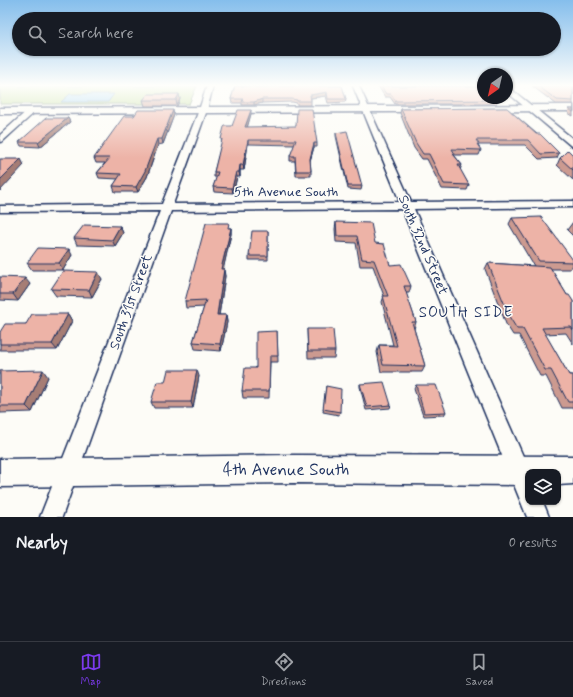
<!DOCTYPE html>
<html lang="en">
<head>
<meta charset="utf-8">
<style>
	body { margin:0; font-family:Mynerve,sans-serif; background:#242831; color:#f1f3f6 }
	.controls { position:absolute; right:12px; bottom:12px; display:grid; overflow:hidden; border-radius:8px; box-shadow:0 1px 3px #0004 }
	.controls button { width:36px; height:36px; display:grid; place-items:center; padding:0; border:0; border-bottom:1px solid #363941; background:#171b24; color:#f1f3f6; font:20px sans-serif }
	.compass { position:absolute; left:477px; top:68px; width:36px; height:36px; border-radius:50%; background:#171b24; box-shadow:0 1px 3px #0004; rotate:214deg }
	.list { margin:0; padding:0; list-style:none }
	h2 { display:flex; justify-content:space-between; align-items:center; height:52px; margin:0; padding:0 16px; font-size:17px }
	h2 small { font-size:13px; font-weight:400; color:#9ea1a6 }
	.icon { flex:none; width:22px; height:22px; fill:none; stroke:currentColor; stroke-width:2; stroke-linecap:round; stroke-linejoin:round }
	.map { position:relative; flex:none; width:573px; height:517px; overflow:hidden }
	.search { position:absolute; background:#171b24; box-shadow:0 1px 3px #0004; left:12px; right:12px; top:12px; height:44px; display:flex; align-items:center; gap:10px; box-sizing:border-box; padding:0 14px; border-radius:22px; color:#9ea1a6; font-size:15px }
	.sheet { height:124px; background:#171b24 }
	nav { display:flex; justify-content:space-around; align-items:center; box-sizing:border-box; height:56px; border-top:1px solid #363941; background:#171b24; font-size:11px; color:#9ea1a6 }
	nav a { display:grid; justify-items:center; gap:2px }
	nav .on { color:#7c3aed }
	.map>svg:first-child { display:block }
	.green { fill:#bcda92; stroke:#6c8478 }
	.water { fill:#92ccf2; stroke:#628db7 }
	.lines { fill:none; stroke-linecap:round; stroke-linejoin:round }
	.street-casing { stroke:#1b2f5e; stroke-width:3 }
	.secondary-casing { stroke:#1b2f5e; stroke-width:3 }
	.street { fill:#fdfcf7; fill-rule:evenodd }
	.secondary { fill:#fdfcf7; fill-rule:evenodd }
	.wall { fill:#cc9a90; stroke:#1b2f5e }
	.shaded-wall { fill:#a67d75; stroke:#1b2f5e }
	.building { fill:#edb3a7; stroke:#1b2f5e }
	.labels { text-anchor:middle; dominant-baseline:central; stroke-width:3; stroke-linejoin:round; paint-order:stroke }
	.street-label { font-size:14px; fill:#1b2f5e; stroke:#fdfcf7 }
	.neighbourhood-label { font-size:15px; letter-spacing:1px; fill:#1b2f5e; stroke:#fdfcf7 }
	.near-street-label { font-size:17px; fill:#1b2f5e; stroke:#fdfcf7 }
</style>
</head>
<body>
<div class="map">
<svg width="573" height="517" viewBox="0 0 573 517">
	<rect width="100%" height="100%" fill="#fdfcf7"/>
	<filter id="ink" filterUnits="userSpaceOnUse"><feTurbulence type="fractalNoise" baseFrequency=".025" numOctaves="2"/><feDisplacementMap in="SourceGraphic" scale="8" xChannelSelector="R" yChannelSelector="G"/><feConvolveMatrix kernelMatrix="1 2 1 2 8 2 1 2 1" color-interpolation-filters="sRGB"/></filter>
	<g filter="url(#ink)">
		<path class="green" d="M 0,86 L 197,86 L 189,104 L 0,104 Z"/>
		<path class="water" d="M 70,94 L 114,94 L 108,102 L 61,102 Z"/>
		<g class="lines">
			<g class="street-casing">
				<path id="street" d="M 207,86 L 213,86 L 207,110 L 173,204 L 400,202 L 353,86 L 359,86 L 411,202 L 573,201 L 573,207 L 414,209 L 530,472 L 528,472 L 528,502 L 543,502 L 549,517 L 527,517 L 402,209 L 171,211 L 62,517 L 40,517 L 160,211 L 0,212 L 0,206 L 162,204 L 199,110 Z
					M 507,86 L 573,139 L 573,146 L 570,145 L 507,92 Z
					M 29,109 L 35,109 L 36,111 L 3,141 L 0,142 L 0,135 Z"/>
			</g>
			<g class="secondary-casing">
				<path id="secondary" d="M 573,105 L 573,111 L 0,114 L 0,108 Z
					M 294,455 L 573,456 L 573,484 L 558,485 L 558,472 L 528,472 L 528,485 L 294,483 L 0,487 L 0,459 Z"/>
			</g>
			<use href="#street" class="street"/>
			<use href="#secondary" class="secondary"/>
		</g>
		<path class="wall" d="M 235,86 L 255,86 L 255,87 L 342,86 L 346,99 L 345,102 L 328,103 L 326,96 L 311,98 L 311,105 L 297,105 L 297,103 L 292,102 L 262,103 L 254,105 L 242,105 L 242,103 L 232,103 L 231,99 Z
			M 378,86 L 483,86 L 498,100 L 496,104 L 395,104 L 390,97 L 385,97 Z
			M 532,86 L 573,86 L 573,104 L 556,104 Z
			M 179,94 L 180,99 L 177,106 L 145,106 L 143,100 Z
			M 507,108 L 559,153 L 557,158 L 539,159 L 525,145 L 479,145 L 478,146 L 481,150 L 479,155 L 454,155 L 462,165 L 460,170 L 469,185 L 467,190 L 442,189 L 427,159 L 422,159 L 414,148 L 400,113 L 401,109 Z
			M 569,109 L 573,109 L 573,116 L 568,113 Z
			M 251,114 L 247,127 L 317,143 L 317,147 L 314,147 L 310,161 L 311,171 L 311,176 L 296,176 L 295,161 L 290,161 L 290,156 L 295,145 L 248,144 L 244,170 L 240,170 L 240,177 L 237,177 L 233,193 L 214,192 L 213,187 L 217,177 L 214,177 L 214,172 L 222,143 L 221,139 L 232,126 Z
			M 174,115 L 163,144 L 158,145 L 147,177 L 138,192 L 115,192 L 113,186 L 118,179 L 99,178 L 97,173 L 105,163 L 96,163 L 94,158 Z
			M 68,118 L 70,122 L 40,147 L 21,146 L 19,142 Z
			M 336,133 L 362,186 L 361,190 L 348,189 L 336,136 Z
			M 573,155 L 573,180 L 557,165 L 560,158 Z
			M 512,218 L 573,260 L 573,265 L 570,269 L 551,269 L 567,295 L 573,301 L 573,344 L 566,333 L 545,334 L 569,375 L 573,375 L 573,408 L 562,408 L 546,376 L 540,376 L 519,335 L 513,335 L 506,324 L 485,269 L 488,263 L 534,266 L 509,224 Z
			M 336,222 L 375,243 L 390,265 L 411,286 L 409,293 L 406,293 L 416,322 L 414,329 L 425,366 L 422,372 L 381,372 L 377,352 L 379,345 L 393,345 L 382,302 L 384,296 L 373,266 L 360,266 L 356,243 L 336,242 L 335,229 Z
			M 573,222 L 573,236 L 567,230 Z
			M 120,226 L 123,233 L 115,246 L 77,245 L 74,238 Z
			M 229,228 L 231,228 L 231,234 L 223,269 L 225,276 L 219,315 L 226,315 L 227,322 L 221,351 L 195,349 L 193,342 L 204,307 L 186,308 L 185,301 Z
			M 268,231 L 268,260 L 249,260 L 249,256 Z
			M 72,255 L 63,270 L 32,270 L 27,263 Z
			M 0,277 L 30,284 L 18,301 L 0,300 Z
			M 102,279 L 92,297 L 56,296 L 51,289 Z
			M 68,314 L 72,321 L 57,350 L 0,350 L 0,332 L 26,324 Z
			M 307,329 L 335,351 L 334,358 L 308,358 Z
			M 277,331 L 278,362 L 270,362 L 269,398 L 243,398 L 242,391 Z
			M 0,371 L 48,377 L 32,412 L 0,413 Z
			M 199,376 L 193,408 L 154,408 L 151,402 Z
			M 360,384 L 391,405 L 390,408 L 366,410 L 360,387 Z
			M 416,385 L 446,412 L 444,415 L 423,416 L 414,389 Z
			M 326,386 L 340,412 L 339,415 L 323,412 Z"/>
		<path class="shaded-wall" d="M 327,92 L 326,96 L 310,98 L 310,95 Z
			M 179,94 L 180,99 L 177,106 L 176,100 Z
			M 262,99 L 262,103 L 254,105 L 254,102 Z
			M 173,110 L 174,115 L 163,144 L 162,139 Z
			M 251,110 L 251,114 L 246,132 L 245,127 Z
			M 68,118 L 70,122 L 40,147 L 38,142 Z
			M 157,139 L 158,145 L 147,177 L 138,192 L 136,187 Z
			M 248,140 L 248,144 L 244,170 L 243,165 Z
			M 314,143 L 314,147 L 309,164 L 310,159 Z
			M 21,159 L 24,165 L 0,191 L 0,180 Z
			M 240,165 L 240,177 L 239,172 Z
			M 236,172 L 237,177 L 233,193 L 232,188 Z
			M 120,226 L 123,233 L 115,246 L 112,240 Z
			M 231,228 L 231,234 L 222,275 L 221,269 Z
			M 69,249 L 72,255 L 63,270 L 59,263 Z
			M 224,269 L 225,276 L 218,322 L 217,315 Z
			M 98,272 L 102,279 L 92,297 L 89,290 Z
			M 25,278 L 30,284 L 18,301 L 13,294 Z
			M 68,314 L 72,321 L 57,350 L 52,344 Z
			M 226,315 L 227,322 L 221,351 L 220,344 Z
			M 43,370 L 48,377 L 32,412 L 26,406 Z
			M 197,370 L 199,376 L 193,408 L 191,402 Z"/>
		<path class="building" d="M 235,86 L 255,86 L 255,87 L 286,86 L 342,86 L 346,99 L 328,99 L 327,92 L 310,95 L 311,101 L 297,101 L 297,100 L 292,99 L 262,99 L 254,102 L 242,102 L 243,99 L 231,99 Z
			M 381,86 L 483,86 L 483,98 L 495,98 L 498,100 L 396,101 L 391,94 L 386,94 Z
			M 538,86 L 573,86 L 573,101 L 557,100 Z
			M 148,94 L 179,94 L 176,100 L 143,100 Z
			M 507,108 L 536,134 L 540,134 L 559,153 L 541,154 L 528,140 L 476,140 L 479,144 L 477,144 L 481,150 L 452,149 L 455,154 L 453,154 L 462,165 L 458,165 L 469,185 L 444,184 L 429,154 L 423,154 L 416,143 L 401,109 Z
			M 297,109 L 312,109 L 317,143 L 314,143 L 310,159 L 311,171 L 296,171 L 295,156 L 290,156 L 296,140 L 248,140 L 243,165 L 240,165 L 239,172 L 236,172 L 232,188 L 213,187 L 218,172 L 214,172 L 222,139 L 221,139 L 224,127 L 225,126 L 232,126 L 238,110 L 251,110 L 245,127 L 296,126 Z
			M 569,109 L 573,109 L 573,112 Z
			M 138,110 L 173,110 L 162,139 L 157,139 L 145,171 L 136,187 L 113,186 L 121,174 L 97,173 L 110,158 L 94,158 L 124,116 L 134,116 Z
			M 46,118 L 68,118 L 38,142 L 19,142 Z
			M 347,131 L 362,186 L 348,186 L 336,133 Z
			M 568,150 L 573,155 L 573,170 L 560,158 Z
			M 0,159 L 21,159 L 0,180 Z
			M 541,217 L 573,260 L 573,262 L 539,261 L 512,218 Z
			M 336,222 L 371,223 L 375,243 L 384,244 L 390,265 L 401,264 L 411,286 L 404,286 L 416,322 L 412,322 L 425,366 L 383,365 L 379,345 L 397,346 L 383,296 L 388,296 L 374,260 L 362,259 L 357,236 L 337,236 Z
			M 206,223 L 229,223 L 228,228 L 231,228 L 221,269 L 224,269 L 217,315 L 226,315 L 220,344 L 193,342 L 206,300 L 185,301 Z
			M 84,225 L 120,226 L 112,240 L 74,238 Z
			M 252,231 L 268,231 L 268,256 L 249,256 Z
			M 38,248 L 69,249 L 59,263 L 27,263 Z
			M 488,263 L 550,267 L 567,295 L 569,295 L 573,301 L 573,330 L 571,327 L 542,328 L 569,375 L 573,375 L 573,402 L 568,402 L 551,370 L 545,370 L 523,329 L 517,329 L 510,318 Z
			M 63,271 L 98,272 L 89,290 L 51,289 Z
			M 0,277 L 25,278 L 13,294 L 0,294 Z
			M 32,314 L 68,314 L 52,344 L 0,344 L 0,332 L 5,324 L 26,324 Z
			M 307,329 L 333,329 L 335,351 L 308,351 Z
			M 277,331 L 278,356 L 270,356 L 269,391 L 242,391 L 245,368 L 256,368 L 256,332 Z
			M 43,370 L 26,406 L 0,406 L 0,371 Z
			M 168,370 L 197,370 L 191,402 L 151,402 L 157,382 L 165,382 Z
			M 384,382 L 391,405 L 367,407 L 360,384 Z
			M 416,385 L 436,385 L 446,412 L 424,413 Z
			M 326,386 L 341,389 L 340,412 L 323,409 Z"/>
	</g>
	<linearGradient id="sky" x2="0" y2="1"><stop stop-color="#85beec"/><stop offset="0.54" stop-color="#fefefb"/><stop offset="1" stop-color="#fefefb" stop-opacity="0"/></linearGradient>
	<rect width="573" height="158" fill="url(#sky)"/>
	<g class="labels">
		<g class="street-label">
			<text x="286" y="192">5th Avenue South</text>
			<text transform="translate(423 245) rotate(67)">South 32nd Street</text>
			<text transform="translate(131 302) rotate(-70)">South 31st Street</text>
		</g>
		<g class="neighbourhood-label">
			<text x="466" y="313">SOUTH SIDE</text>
		</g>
		<g class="near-street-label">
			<text x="286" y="470">4th Avenue South</text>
		</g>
	</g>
</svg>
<div class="controls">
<button><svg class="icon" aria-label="layers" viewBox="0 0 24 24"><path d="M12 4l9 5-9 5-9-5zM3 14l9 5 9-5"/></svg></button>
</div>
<svg class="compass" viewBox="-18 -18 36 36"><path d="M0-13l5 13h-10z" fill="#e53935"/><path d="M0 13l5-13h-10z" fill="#9ea1a6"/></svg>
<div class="search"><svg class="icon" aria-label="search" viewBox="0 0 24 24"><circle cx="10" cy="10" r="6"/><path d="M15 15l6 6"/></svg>Search here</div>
</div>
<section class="sheet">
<h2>Nearby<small>0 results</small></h2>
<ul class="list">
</ul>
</section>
<nav>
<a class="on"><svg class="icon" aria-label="map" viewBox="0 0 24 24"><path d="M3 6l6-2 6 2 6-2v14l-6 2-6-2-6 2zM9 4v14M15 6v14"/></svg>Map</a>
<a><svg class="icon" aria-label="directions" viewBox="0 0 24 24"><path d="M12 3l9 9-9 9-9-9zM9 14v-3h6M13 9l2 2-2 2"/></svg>Directions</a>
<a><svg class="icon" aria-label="saved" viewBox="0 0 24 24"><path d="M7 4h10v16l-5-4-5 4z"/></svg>Saved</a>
</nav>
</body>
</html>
